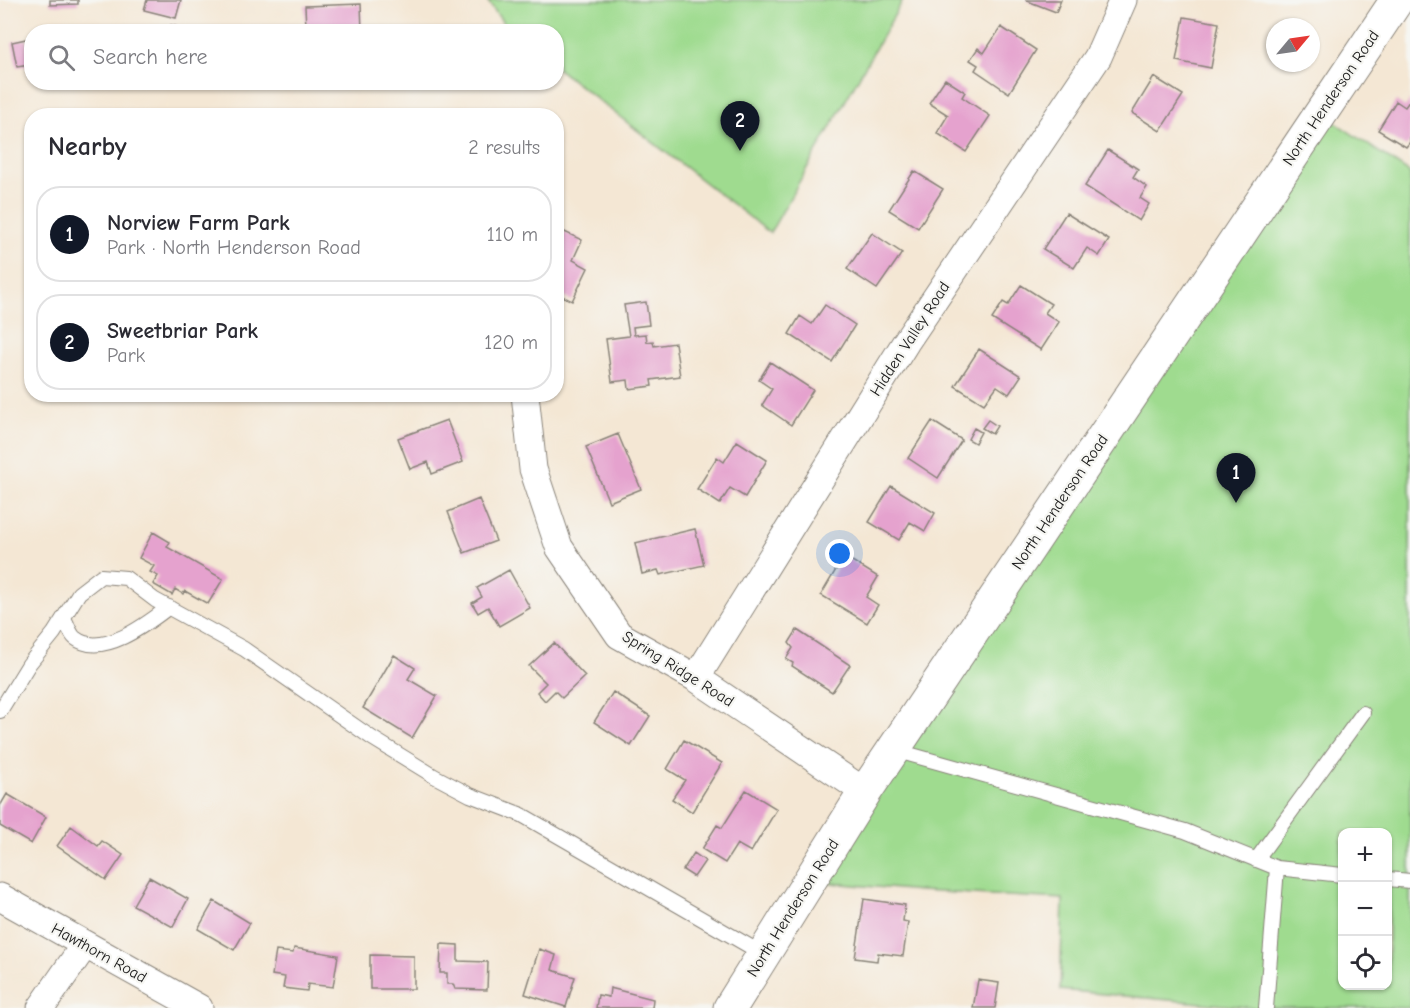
<!DOCTYPE html>
<html lang="en">
<head>
<meta charset="utf-8">
<style>
	body { margin:0; font-family:"Comic Neue",sans-serif; background:#f7f7f7; color:#2b2b33 }
	.controls { position:absolute; right:18px; bottom:18px; display:grid; overflow:hidden; border-radius:12px; box-shadow:0 2px 4px #0004 }
	.controls button { width:54px; height:54px; display:grid; place-items:center; padding:0; border:0; border-bottom:2px solid #e1e1e2; background:#fff; color:#2b2b33; font:30px sans-serif }
	.compass { position:absolute; left:1266px; top:18px; width:54px; height:54px; border-radius:50%; background:#fff; box-shadow:0 2px 4px #0004; rotate:61deg }
	.you { position:absolute; left:840px; top:554px; width:21px; height:21px; margin:-15px; border:4px solid #fff; border-radius:50%; background:#1a73e8; box-shadow:0 0 0 9px #1a73e833 }
	.badge { display:grid; place-items:center; width:39px; height:39px; border-radius:50%; background:#111827; color:#fff; font-size:20px; font-weight:700 }
	.pin { position:absolute; translate:-50% -50px; filter:drop-shadow(0 2px 3px #0008) }
	.pin::after { content:''; position:absolute; top:32px; width:21px; height:18px; background:inherit; clip-path:polygon(0 0,100% 0,50% 100%) }
	.list { margin:0; padding:0; list-style:none }
	h2 { display:flex; justify-content:space-between; align-items:center; height:78px; margin:0; padding:0 24px; font-size:26px }
	h2 small { font-size:20px; font-weight:400; color:#7c7c81 }
	.list li { display:grid; grid-template-columns:39px 1fr auto; gap:18px; align-items:center; box-sizing:border-box; height:96px; margin:0 12px 12px; padding:0 12px; border:2px solid #e1e1e2; border-radius:24px }
	.list b { display:block; font-size:22px; white-space:nowrap }
	.list p { margin:0; font-size:20px; white-space:nowrap; color:#7c7c81 }
	.list em { font-size:20px; font-style:normal; color:#7c7c81 }
	.icon { flex:none; width:33px; height:33px; fill:none; stroke:currentColor; stroke-width:2; stroke-linecap:round; stroke-linejoin:round }
	.map { position:relative; flex:none; width:1410px; height:1008px; overflow:hidden }
	.search { position:absolute; background:#fff; box-shadow:0 2px 4px #0004; left:24px; top:24px; width:540px; height:66px; display:flex; align-items:center; gap:15px; box-sizing:border-box; padding:0 21px; border-radius:24px; color:#7c7c81; font-size:22px }
	.panel { position:absolute; background:#fff; box-shadow:0 2px 4px #0004; left:24px; top:108px; width:540px; height:294px; border-radius:24px }
	.map>svg:first-child { display:block }
	.green { fill:#9fdb8f; stroke:#5e7c56; stroke-width:1.5; fill-rule:evenodd }
	.building { fill:#e5a2ce }
	.lines { fill:none; stroke-linecap:round; stroke-linejoin:round }
	.lane-casing { stroke:#888278; stroke-width:16 }
	.street-casing { stroke:#888278; stroke-width:29 }
	.secondary-casing { stroke:#888278; stroke-width:35 }
	.lane { stroke:#fff; stroke-width:14 }
	.street { stroke:#fff; stroke-width:27 }
	.secondary { stroke:#fff; stroke-width:33 }
	.labels { text-anchor:middle; dominant-baseline:central; stroke-width:4.5; stroke-linejoin:round; paint-order:stroke }
	.street-label { font-size:16px; fill:#1c1c1c; stroke:#f6f6f2 }
</style>
</head>
<body>
<div class="map">
<svg width="1410" height="1008" viewBox="0 0 1410 1008">
	<rect width="100%" height="100%" fill="#f6f6f2"/>
	<filter id="ink" filterUnits="userSpaceOnUse"><feTurbulence type="fractalNoise" baseFrequency=".0167" numOctaves="2"/><feDisplacementMap in="SourceGraphic" scale="12" xChannelSelector="R" yChannelSelector="G"/><feConvolveMatrix kernelMatrix="1 2 1 2 8 2 1 2 1" color-interpolation-filters="sRGB"/></filter>
	<filter id="wash" filterUnits="userSpaceOnUse"><feTurbulence type="fractalNoise" baseFrequency=".008" numOctaves="4" result="noise"/><feDisplacementMap in="SourceGraphic" scale="24" xChannelSelector="R" yChannelSelector="G"/><feGaussianBlur stdDeviation="1.35" result="paint"/><feColorMatrix in="noise" values="0 0 0 0 0 0 0 0 0 0 0 0 0 0 0 0 0 1.4 0 .05"/><feComposite in="paint" operator="in"/></filter>
	<g filter="url(#wash)">
		<rect width="100%" height="100%" fill="#f4e7d4"/>
		<path class="green" d="M 487,0 L 903,0 L 770,233 L 557,68 L 556,32 L 509,31 Z
			M 1321,113 L 1410,173 L 1410,1008 L 1256,1008 L 1060,990 L 1063,899 L 920,891 L 810,881 ZM 1342,832 L 1388,832 L 1388,986 L 1342,986 Z"/>
		<g id="blocks">
			<path class="building" d="M 50,0 L 78,0 L 78,4 L 50,5 Z
				M 147,0 L 181,0 L 176,18 L 144,10 Z
				M 1025,0 L 1061,0 L 1056,12 Z
				M 361,4 L 362,32 L 318,32 L 318,28 L 306,28 L 305,6 Z
				M 1184,17 L 1219,23 L 1211,68 L 1176,61 Z
				M 171,25 L 192,31 L 191,32 L 170,32 Z
				M 1001,27 L 1036,50 L 1009,93 L 975,70 L 978,65 L 970,60 L 978,48 L 984,53 Z
				M 26,39 L 30,65 L 17,67 L 12,42 Z
				M 1154,77 L 1183,95 L 1160,131 L 1132,113 Z
				M 945,79 L 965,92 L 962,97 L 990,116 L 966,152 L 937,133 L 948,115 L 929,103 Z
				M 1410,100 L 1410,142 L 1406,147 L 1378,130 L 1396,101 L 1405,107 Z
				M 1108,150 L 1138,169 L 1133,177 L 1147,187 L 1140,198 L 1149,204 L 1139,221 L 1085,186 Z
				M 914,171 L 943,189 L 918,228 L 889,210 Z
				M 1066,213 L 1109,240 L 1099,256 L 1087,248 L 1074,268 L 1043,249 Z
				M 556,228 L 582,240 L 573,260 L 588,268 L 572,301 L 556,293 Z
				M 872,233 L 902,253 L 877,289 L 847,269 Z
				M 1021,285 L 1051,304 L 1045,313 L 1059,322 L 1041,350 L 992,319 L 1003,302 L 1008,305 Z
				M 646,302 L 649,325 L 633,327 L 634,335 L 646,334 L 647,342 L 653,341 L 654,346 L 675,343 L 680,376 L 651,380 L 652,386 L 629,389 L 628,380 L 612,382 L 606,339 L 629,336 L 624,305 Z
				M 825,305 L 855,325 L 832,362 L 789,334 L 800,316 L 812,324 Z
				M 979,349 L 1021,376 L 1009,394 L 997,386 L 984,404 L 955,386 Z
				M 770,362 L 813,390 L 791,425 L 762,405 L 772,389 L 759,380 Z
				M 447,420 L 463,462 L 432,474 L 428,462 L 410,469 L 398,438 Z
				M 988,420 L 997,426 L 992,434 L 982,428 Z
				M 932,421 L 962,440 L 938,478 L 908,458 Z
				M 974,428 L 981,432 L 975,443 L 968,439 Z
				M 618,434 L 641,489 L 609,502 L 586,447 Z
				M 737,441 L 767,460 L 745,497 L 730,488 L 720,504 L 697,489 L 717,457 L 724,462 Z
				M 891,486 L 935,513 L 925,531 L 910,522 L 899,540 L 869,522 Z
				M 479,499 L 496,541 L 464,553 L 448,512 Z
				M 695,529 L 704,565 L 660,575 L 658,570 L 642,574 L 635,543 Z
				M 153,532 L 170,542 L 167,547 L 223,579 L 208,604 L 185,591 L 183,594 L 175,589 L 172,595 L 153,584 L 158,576 L 150,572 L 154,566 L 139,558 Z
				M 844,556 L 878,577 L 866,597 L 878,605 L 867,623 L 821,595 Z
				M 509,570 L 530,608 L 499,626 L 488,607 L 478,613 L 472,603 L 482,597 L 477,588 Z
				M 797,630 L 850,665 L 832,692 L 792,666 L 793,663 L 786,659 L 793,648 L 789,643 Z
				M 554,643 L 585,676 L 562,698 L 555,691 L 545,701 L 537,692 L 546,683 L 529,666 Z
				M 394,655 L 415,668 L 408,679 L 437,696 L 412,738 L 363,708 Z
				M 613,692 L 650,716 L 631,746 L 594,722 Z
				M 684,740 L 722,763 L 692,812 L 672,799 L 685,780 L 667,769 Z
				M 746,790 L 777,809 L 751,852 L 737,844 L 725,863 L 702,849 L 717,825 L 722,828 Z
				M 7,794 L 46,817 L 31,844 L 0,826 L 0,806 Z
				M 71,826 L 98,846 L 102,841 L 123,855 L 106,880 L 57,846 Z
				M 694,853 L 705,861 L 694,877 L 683,870 Z
				M 149,877 L 188,899 L 173,927 L 133,905 Z
				M 864,899 L 905,905 L 903,921 L 908,922 L 903,956 L 878,953 L 877,961 L 855,958 Z
				M 214,901 L 250,923 L 234,950 L 198,929 Z
				M 441,944 L 458,945 L 458,961 L 488,962 L 487,990 L 455,989 L 453,984 L 447,984 L 447,973 L 440,973 Z
				M 294,948 L 338,955 L 333,987 L 308,984 L 307,991 L 283,988 L 285,977 L 272,975 L 276,951 L 293,953 Z
				M 539,949 L 556,955 L 552,970 L 575,977 L 566,1007 L 525,994 Z
				M 370,955 L 414,956 L 414,989 L 370,989 Z
				M 978,980 L 999,983 L 995,1008 L 973,1008 Z
				M 610,988 L 653,999 L 652,1008 L 596,1008 L 598,995 L 609,997 Z"/>
		</g>
	</g>
	<g filter="url(#ink)">
		<use href="#blocks" fill-opacity="0" stroke="#888278" stroke-width="1.5"/>
		<g class="lines">
			<g class="lane-casing">
				<path id="lane" d="M 64,618 C 67,623 70,634 75,638 C 102,659 148,623 169,607
					M 0,711 L 29,664 L 54,633 L 79,593 L 101,576 L 126,578 L 155,600 L 244,649 L 372,738 L 434,776 L 470,795 L 522,815 L 763,954
					M 894,750 L 1185,831 L 1277,868
					M 1256,860 L 1363,713
					M 1388,879 L 1410,881
					M 1266,1008 L 1277,868 L 1342,875"/>
			</g>
			<g class="street-casing">
				<path id="street" d="M 525,394 L 533,469 L 559,547 L 619,635 L 696,678 L 865,792
					M 696,678 L 906,342 L 1098,57 L 1123,0
					M 0,897 L 199,1008
					M 41,1008 L 84,946"/>
			</g>
			<g class="secondary-casing">
				<path id="secondary" d="M 730,1008 L 865,792 L 1397,0"/>
			</g>
			<use href="#lane" class="lane"/>
			<use href="#street" class="street"/>
			<use href="#secondary" class="secondary"/>
		</g>
	</g>
	<g class="labels">
		<g class="street-label">
			<text transform="translate(1331 98) rotate(-56)">North Henderson Road</text>
			<text transform="translate(910 339) rotate(-57)">Hidden Valley Road</text>
			<text transform="translate(1060 502) rotate(-56)">North Henderson Road</text>
			<text transform="translate(678 669) rotate(32)">Spring Ridge Road</text>
			<text transform="translate(793 908) rotate(-58)">North Henderson Road</text>
			<text transform="translate(99 953) rotate(29)">Hawthorn Road</text>
		</g>
	</g>
</svg>
<div class="controls">
<button>+</button>
<button>−</button>
<button><svg class="icon" aria-label="locate" viewBox="0 0 24 24"><circle cx="12" cy="12" r="6"/><path d="M12 2v4M12 18v4M2 12h4M18 12h4"/></svg></button>
</div>
<svg class="compass" viewBox="-18 -18 36 36"><path d="M0-13l5 13h-10z" fill="#e53935"/><path d="M0 13l5-13h-10z" fill="#7c7c81"/></svg>
<div class="you"></div>
<div class="pin badge" style="left:1236px;top:503px">1</div>
<div class="pin badge" style="left:740px;top:151px">2</div>
<div class="search"><svg class="icon" aria-label="search" viewBox="0 0 24 24"><circle cx="10" cy="10" r="6"/><path d="M15 15l6 6"/></svg>Search here</div>
<section class="panel">
<h2>Nearby<small>2 results</small></h2>
<ul class="list">
<li><span class="badge">1</span><div><b>Norview Farm Park</b><p>Park · North Henderson Road</p></div><em>110 m</em></li>
<li><span class="badge">2</span><div><b>Sweetbriar Park</b><p>Park</p></div><em>120 m</em></li>
</ul>
</section>
</div>
</body>
</html>
